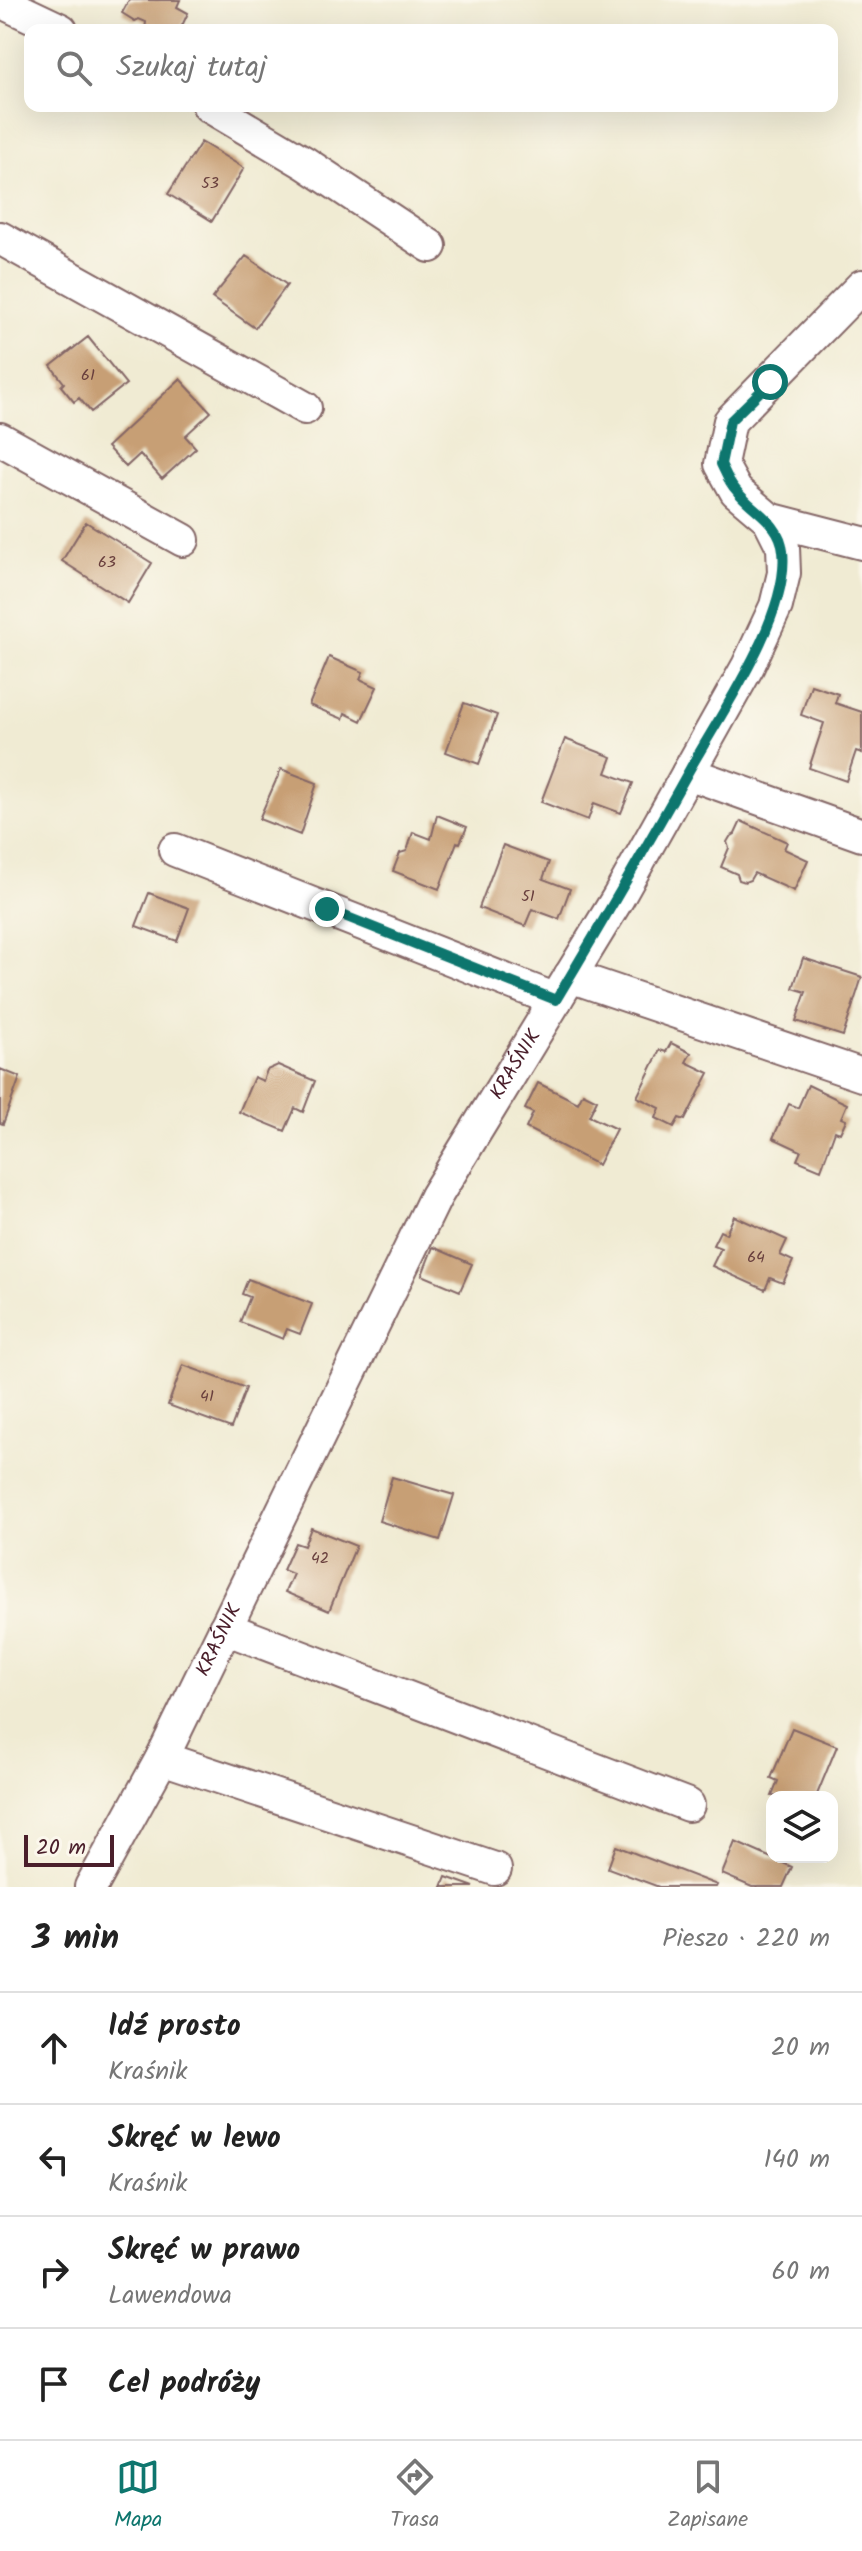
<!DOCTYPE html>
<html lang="pl">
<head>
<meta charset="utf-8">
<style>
	body { margin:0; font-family:Kalam,sans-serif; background:#f6f6f6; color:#222 }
	.controls { position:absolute; right:24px; bottom:24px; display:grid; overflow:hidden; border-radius:16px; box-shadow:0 8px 32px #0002 }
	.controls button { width:72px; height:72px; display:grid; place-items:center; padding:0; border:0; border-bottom:2px solid #e0e0e0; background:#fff; color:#222; font:40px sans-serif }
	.scale { position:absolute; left:24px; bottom:20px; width:90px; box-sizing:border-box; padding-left:8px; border:4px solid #4a1f2b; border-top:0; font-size:22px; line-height:28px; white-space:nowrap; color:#4a1f2b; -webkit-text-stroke:6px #fbf7ec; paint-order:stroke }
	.stop { position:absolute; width:24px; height:24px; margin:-18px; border:6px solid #0f766e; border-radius:50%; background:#fff }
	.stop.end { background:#0f766e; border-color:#fff; box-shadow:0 2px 8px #0008 }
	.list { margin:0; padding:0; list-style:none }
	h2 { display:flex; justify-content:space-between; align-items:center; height:104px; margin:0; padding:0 32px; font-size:34px }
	h2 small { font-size:26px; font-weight:400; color:#767676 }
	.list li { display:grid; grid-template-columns:52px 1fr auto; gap:24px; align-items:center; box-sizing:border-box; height:112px; padding:0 32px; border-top:2px solid #e0e0e0 }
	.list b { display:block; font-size:30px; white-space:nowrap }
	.list p { margin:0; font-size:26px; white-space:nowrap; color:#767676 }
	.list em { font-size:26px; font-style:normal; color:#767676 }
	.icon { flex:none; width:44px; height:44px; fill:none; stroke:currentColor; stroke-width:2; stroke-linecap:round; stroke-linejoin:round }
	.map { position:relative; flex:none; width:862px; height:1887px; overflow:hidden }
	.search { position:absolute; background:#fff; box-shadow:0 8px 32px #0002; left:24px; right:24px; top:24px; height:88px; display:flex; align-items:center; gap:20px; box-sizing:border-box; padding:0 28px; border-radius:16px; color:#767676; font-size:30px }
	.sheet { height:552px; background:#fff }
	nav { display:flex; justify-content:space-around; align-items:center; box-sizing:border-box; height:112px; border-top:2px solid #e0e0e0; background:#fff; font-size:22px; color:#767676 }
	nav a { display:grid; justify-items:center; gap:4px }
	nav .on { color:#0f766e }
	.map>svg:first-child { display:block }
	.building { fill:#c79f74 }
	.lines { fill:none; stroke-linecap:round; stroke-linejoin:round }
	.minor-casing { stroke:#846666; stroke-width:36 }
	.minor { stroke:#fff; stroke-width:32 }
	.route { stroke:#0f766e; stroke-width:10 }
	.labels { text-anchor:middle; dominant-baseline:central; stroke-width:8; stroke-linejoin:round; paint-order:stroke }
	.number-label { font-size:16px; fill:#693f3d }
	.street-label { font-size:20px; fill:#4a1f2b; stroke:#fbf7ec }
</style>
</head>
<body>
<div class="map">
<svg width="862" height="1887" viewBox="0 0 862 1887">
	<rect width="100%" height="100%" fill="#fbf7ec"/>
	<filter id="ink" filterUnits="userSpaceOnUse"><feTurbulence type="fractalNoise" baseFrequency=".0125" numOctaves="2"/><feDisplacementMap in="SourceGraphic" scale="16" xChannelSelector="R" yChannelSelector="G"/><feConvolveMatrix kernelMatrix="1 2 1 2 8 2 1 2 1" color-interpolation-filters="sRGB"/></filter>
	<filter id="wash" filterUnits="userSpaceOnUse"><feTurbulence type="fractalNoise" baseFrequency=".006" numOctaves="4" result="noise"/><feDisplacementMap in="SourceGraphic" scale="32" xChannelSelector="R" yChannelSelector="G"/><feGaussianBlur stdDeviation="1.8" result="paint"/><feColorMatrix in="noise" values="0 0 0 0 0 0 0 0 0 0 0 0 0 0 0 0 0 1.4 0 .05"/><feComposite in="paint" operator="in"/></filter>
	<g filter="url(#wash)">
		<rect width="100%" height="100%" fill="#f0ebd3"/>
		<g id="blocks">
			<path class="building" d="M 129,0 L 180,0 L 177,7 L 188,13 L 180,30 L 145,30 L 146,22 L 139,19 L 135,21 L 122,13 Z
				M 201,142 L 244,168 L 212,221 L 168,194 Z
				M 246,256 L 287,285 L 255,328 L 212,298 Z
				M 88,337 L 126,384 L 91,412 L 79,398 L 74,402 L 61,386 L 64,383 L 51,366 Z
				M 180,379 L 211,412 L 185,436 L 196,448 L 162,479 L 140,454 L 126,467 L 107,447 Z
				M 86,522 L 152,563 L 128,603 L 62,561 Z
				M 329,657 L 363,672 L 360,679 L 377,687 L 361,721 L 345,713 L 343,719 L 309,705 Z
				M 811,685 L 838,694 L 835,703 L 862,712 L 862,753 L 856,751 L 846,781 L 809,768 L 824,723 L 801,715 Z
				M 464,703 L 497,715 L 479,764 L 446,752 Z
				M 565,739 L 612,757 L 606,773 L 633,783 L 621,813 L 594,803 L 588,820 L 541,802 Z
				M 281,769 L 317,783 L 300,835 L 259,819 Z
				M 437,815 L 467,827 L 460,843 L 457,842 L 439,889 L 393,871 L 400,853 L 407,851 L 413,832 L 431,839 Z
				M 741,821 L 787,842 L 784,849 L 808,860 L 794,891 L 754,873 L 750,880 L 745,882 L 739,880 L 737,874 L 721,867 L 729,848 L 727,842 L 730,837 L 735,834 Z
				M 503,845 L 549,862 L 543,879 L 570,889 L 559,919 L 532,909 L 525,926 L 479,908 Z
				M 149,893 L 189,908 L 177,941 L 136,926 Z
				M 803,958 L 862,977 L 843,1036 L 796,1021 L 806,992 L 793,988 Z
				M 671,1043 L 691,1053 L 686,1062 L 709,1073 L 685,1120 L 679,1118 L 674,1127 L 656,1118 L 660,1108 L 637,1097 L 660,1050 L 666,1052 Z
				M 278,1065 L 315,1081 L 303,1112 L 295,1108 L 285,1131 L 239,1112 L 254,1077 L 263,1081 L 267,1070 Z
				M 0,1069 L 20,1077 L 3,1124 L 0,1123 Z
				M 538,1083 L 578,1103 L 583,1093 L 597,1100 L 589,1116 L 616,1129 L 598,1165 L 526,1128 L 533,1113 L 525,1109 Z
				M 808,1085 L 847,1104 L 841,1118 L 846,1120 L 840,1133 L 835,1131 L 821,1170 L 797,1160 L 801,1151 L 773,1138 L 789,1104 L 798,1108 Z
				M 734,1216 L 787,1240 L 780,1255 L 793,1261 L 783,1283 L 770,1278 L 765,1290 L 712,1266 L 721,1248 L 713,1245 L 720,1231 L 726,1234 Z
				M 433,1247 L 472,1264 L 460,1291 L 422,1275 Z
				M 248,1279 L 312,1304 L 300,1334 L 287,1329 L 283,1339 L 240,1322 L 250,1297 L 242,1294 Z
				M 183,1365 L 246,1388 L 231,1428 L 168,1405 Z
				M 392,1477 L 454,1495 L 440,1540 L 379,1521 Z
				M 311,1528 L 356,1546 L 329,1611 L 285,1592 L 293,1574 L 283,1570 L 295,1543 L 304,1546 Z
				M 792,1728 L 837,1746 L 816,1797 L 772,1796 L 778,1781 L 771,1778 Z
				M 735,1842 L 792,1867 L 783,1887 L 752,1887 L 722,1874 Z
				M 616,1846 L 717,1885 L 716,1887 L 659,1887 L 608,1868 Z
				M 446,1877 L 474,1887 L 442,1887 Z"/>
		</g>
	</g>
	<g filter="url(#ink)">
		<use href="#blocks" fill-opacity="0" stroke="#846666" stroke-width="2"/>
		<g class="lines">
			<g class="minor-casing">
				<g id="minor">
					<path d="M 0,1 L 61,30"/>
					<path d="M 209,106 L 305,163 L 430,246"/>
					<path d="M 0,238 L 305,408"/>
					<path d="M 0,439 L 183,540"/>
					<path d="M 769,519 L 862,543"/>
					<path d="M 688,773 L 862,835"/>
					<path d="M 175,850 L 556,1000"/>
					<path d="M 570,976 L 862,1075"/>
					<path d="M 225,1628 L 688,1805"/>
					<path d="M 162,1758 L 495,1869"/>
					<path id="s1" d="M 91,1887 L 162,1758 L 436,1196 L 618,898 L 748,666 L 776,606 L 784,573 L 783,547 L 769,519 L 736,491 L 721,464 L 730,421 L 862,286"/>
				</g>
			</g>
			<use href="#minor" class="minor"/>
		</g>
	</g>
	<g class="lines" filter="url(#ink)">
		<path class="route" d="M 327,909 L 556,1000 C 602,923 647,846 691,767 C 722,712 790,614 783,551 C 780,521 752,511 736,490 C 729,483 725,472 721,464 L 730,421 L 770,382"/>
	</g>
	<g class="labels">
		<g class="number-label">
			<text x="210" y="183">53</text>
			<text x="88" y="375">61</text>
			<text x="107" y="562">63</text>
			<text x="528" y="896">51</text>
			<text x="756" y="1257">64</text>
			<text x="207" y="1396">41</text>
			<text x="320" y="1558">42</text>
		</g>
		<g class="street-label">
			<text stroke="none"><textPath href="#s1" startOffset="926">KRAŚNIK</textPath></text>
			<text stroke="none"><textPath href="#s1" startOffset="278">KRAŚNIK</textPath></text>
		</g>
	</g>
</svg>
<div class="controls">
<button><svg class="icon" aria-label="layers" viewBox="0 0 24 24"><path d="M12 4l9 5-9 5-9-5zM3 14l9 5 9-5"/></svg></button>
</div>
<div class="scale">20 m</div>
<div class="stop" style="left:770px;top:382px"></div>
<div class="stop end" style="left:327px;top:909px"></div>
<div class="search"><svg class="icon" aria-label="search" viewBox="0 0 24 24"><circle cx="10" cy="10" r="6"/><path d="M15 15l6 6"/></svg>Szukaj tutaj</div>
</div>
<section class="sheet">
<h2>3 min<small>Pieszo · 220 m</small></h2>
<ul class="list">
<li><svg class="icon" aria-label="ahead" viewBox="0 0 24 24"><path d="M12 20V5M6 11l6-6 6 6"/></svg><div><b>Idź prosto</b><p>Kraśnik</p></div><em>20 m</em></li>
<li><svg class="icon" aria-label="left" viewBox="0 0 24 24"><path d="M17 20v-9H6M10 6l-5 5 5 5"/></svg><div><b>Skręć w lewo</b><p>Kraśnik</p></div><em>140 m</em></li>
<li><svg class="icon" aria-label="right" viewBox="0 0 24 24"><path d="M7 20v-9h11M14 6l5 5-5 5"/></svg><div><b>Skręć w prawo</b><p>Lawendowa</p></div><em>60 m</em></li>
<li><svg class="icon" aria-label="arrive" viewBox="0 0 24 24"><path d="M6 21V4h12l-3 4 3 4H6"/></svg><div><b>Cel podróży</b></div></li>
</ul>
</section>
<nav>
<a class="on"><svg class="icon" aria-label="map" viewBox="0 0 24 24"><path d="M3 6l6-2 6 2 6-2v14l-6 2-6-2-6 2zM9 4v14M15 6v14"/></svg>Mapa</a>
<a><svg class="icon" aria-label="directions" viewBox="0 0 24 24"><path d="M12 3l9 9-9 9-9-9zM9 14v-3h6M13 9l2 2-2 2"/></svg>Trasa</a>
<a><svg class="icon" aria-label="saved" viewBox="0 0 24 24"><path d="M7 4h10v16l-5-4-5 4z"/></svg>Zapisane</a>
</nav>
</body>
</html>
